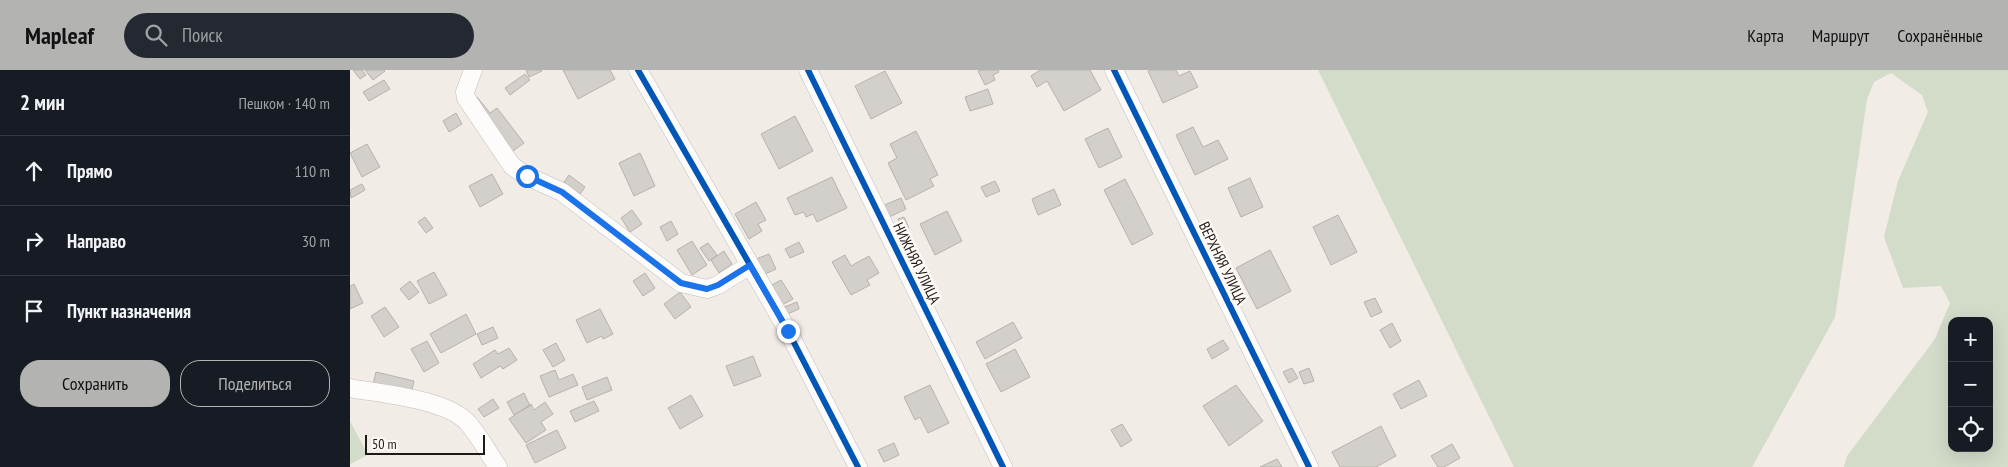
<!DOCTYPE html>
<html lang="ru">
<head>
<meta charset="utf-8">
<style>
	body { margin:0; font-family:"PT Sans Narrow",sans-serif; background:#242831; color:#f1f3f6 }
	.controls { position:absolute; right:15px; bottom:15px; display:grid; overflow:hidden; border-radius:10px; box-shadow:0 5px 20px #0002 }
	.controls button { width:45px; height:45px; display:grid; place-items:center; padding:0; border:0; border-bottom:1px solid #363941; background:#171b24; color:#f1f3f6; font:25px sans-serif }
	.scale { position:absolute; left:15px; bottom:12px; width:120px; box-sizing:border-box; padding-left:5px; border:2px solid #1e1a17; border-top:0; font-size:14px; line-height:18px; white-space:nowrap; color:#1e1a17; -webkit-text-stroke:4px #fffaf6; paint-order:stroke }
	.stop { position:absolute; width:15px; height:15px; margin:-11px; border:4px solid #1a73e8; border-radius:50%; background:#fff }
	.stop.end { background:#1a73e8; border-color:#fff; box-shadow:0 1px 5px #0008 }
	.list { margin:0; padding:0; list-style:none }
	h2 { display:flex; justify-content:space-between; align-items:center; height:65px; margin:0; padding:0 20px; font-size:21px }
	h2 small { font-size:16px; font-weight:400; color:#9ea1a6 }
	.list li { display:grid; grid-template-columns:32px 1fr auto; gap:15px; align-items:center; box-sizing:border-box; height:70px; padding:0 20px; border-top:1px solid #363941 }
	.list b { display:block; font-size:19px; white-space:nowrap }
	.list em { font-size:16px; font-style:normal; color:#9ea1a6 }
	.actions { display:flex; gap:10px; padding:15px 20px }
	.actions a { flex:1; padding:11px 0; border:1px solid #b3b3b2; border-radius:20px; text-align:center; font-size:18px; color:#b3b3b2 }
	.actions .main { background:#b3b3b2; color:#111 }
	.icon { flex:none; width:28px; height:28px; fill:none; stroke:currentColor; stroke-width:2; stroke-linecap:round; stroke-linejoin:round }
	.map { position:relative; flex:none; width:1658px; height:397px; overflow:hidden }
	header { display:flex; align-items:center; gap:30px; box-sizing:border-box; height:70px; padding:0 25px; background:#b3b3b2; color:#111 }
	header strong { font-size:24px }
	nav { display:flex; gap:28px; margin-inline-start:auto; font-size:18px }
	.search { width:350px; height:45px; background:#242831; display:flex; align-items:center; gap:12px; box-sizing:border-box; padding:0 18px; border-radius:28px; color:#9ea1a6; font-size:19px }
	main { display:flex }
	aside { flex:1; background:#171b24 }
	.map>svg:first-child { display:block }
	.green { fill:#d3dbc9; fill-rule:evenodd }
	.building { fill:#d3cfca; stroke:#b6b2ad }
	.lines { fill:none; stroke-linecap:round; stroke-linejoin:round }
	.street-casing { stroke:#c2bdb9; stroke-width:19 }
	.street { stroke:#fdfcfb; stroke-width:18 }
	.cycleway-casing { stroke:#fffaf6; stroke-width:9 }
	.cycleway { stroke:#0057b8; stroke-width:6 }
	.route { stroke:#1a73e8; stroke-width:6 }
	.labels { text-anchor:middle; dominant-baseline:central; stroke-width:5; stroke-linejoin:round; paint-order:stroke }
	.street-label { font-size:15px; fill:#1e1a17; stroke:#fffaf6 }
</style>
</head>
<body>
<header>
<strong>Mapleaf</strong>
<div class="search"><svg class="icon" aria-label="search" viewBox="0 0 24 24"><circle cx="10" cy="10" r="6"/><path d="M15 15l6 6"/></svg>Поиск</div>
<nav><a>Карта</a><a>Маршрут</a><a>Сохранённые</a></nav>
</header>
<main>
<aside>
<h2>2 мин<small>Пешком · 140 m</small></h2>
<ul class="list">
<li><svg class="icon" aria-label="ahead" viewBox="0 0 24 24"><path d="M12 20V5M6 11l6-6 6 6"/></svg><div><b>Прямо</b></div><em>110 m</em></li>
<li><svg class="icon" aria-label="right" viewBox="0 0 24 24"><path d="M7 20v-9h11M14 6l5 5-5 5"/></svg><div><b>Направо</b></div><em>30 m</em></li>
<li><svg class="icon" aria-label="arrive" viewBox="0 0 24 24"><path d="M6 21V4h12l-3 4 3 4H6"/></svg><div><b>Пункт назначения</b></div></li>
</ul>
<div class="actions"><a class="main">Сохранить</a><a>Поделиться</a></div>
</aside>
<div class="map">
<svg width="1658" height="397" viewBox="0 0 1658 397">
	<rect width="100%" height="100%" fill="#f1ece6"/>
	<path class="green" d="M 968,0 L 1658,0 L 1658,397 L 1494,397 L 1497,386 L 1585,269 L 1600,233 L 1591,216 L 1553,218 L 1534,167 L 1548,111 L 1578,42 L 1572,25 L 1541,3 L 1524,12 L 1517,29 L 1485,247 L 1402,397 L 1164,397 ZM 1602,251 L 1639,251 L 1639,378 L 1602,378 Z
		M 0,351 L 18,385 L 0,394 Z"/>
	<path class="building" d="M 3,0 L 12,0 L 16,5 L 10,9 Z
		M 15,0 L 34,0 L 35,1 L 23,10 Z
		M 176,0 L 191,0 L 192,1 L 179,7 Z
		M 213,0 L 260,0 L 265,9 L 228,29 Z
		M 630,0 L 648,0 L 649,2 L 643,5 L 645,10 L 635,15 L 628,1 Z
		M 690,0 L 740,0 L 751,20 L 714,41 L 697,11 L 687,17 L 681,6 Z
		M 800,0 L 826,0 L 829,6 L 840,1 L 848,17 L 813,33 L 798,1 Z
		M 535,1 L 552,33 L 521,49 L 505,16 Z
		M 175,4 L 180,10 L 160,25 L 155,18 Z
		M 34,10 L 40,19 L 19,31 L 13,22 Z
		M 638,19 L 643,34 L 620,41 L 615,27 Z
		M 127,27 L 140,43 L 147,38 L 174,73 L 153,88 L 114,37 Z
		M 106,43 L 112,54 L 99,62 L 93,51 Z
		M 445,46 L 463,81 L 429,99 L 411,64 Z
		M 843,57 L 853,77 L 868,70 L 878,89 L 845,105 L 826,65 Z
		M 758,58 L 772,87 L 749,98 L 735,69 Z
		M 566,61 L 588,105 L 580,109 L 584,116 L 556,130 L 538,93 L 547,88 L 540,74 Z
		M 17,74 L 30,97 L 12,107 L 0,83 Z
		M 290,83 L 305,116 L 284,126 L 269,93 Z
		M 142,104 L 153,124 L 130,137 L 119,116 Z
		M 219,105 L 235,117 L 230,124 L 214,112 Z
		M 482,107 L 497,138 L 467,152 L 463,144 L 456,147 L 454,142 L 445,145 L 437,128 Z
		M 900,108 L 913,137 L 891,147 L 878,118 Z
		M 775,109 L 803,164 L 782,175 L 754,120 Z
		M 645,111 L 650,121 L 636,127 L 631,117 Z
		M 12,114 L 15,120 L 1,128 L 0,120 Z
		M 704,119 L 711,135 L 688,145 L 682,129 Z
		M 551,128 L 556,139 L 537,148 L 532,136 Z
		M 406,132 L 416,150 L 408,154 L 412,161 L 399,169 L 385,144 Z
		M 282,140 L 292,154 L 280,162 L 271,148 Z
		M 597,141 L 612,171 L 585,185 L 570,154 Z
		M 988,145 L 1007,182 L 981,195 L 963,157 Z
		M 75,147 L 83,158 L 76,163 L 68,152 Z
		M 554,147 L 559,158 L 553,160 L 548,149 Z
		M 321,151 L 328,164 L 317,171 L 310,157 Z
		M 342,171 L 357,195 L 342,205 L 327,180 Z
		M 449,172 L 454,182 L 440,188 L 435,179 Z
		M 358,173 L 367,185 L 359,191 L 350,178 Z
		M 920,180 L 941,221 L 907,239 L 886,198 Z
		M 374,181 L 382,194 L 369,203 L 361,190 Z
		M 419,184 L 426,199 L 413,205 L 406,189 Z
		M 495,185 L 501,196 L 519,186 L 529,203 L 517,210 L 520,215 L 501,225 L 482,192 Z
		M 84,202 L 97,225 L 79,234 L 67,211 Z
		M 295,203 L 305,218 L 293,226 L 283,211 Z
		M 431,210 L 443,229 L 432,235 L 420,216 Z
		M 60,211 L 69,222 L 59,230 L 50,219 Z
		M 4,214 L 13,233 L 0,239 L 0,216 Z
		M 330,222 L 341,237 L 325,249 L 314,234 Z
		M 1025,228 L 1032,242 L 1021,247 L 1014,232 Z
		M 447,232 L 449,239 L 435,245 L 432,238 Z
		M 35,237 L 49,257 L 34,267 L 21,246 Z
		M 250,239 L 263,264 L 253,269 L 252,266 L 237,273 L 226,250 Z
		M 116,244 L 126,264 L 91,283 L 80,264 Z
		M 663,252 L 672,268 L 635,289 L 626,272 Z
		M 1042,253 L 1051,271 L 1040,278 L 1030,260 Z
		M 143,257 L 148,268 L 132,275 L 127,264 Z
		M 873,270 L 879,279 L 862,289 L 857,279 Z
		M 77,271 L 89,293 L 74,302 L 61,279 Z
		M 206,273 L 215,290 L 203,297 L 193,280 Z
		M 159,278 L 167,290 L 153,299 L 150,296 L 131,308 L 123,294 L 145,280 L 148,284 Z
		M 665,279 L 680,307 L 651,322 L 636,294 Z
		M 403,286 L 411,306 L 384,316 L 376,296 Z
		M 942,298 L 948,308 L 939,313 L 933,302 Z
		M 959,298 L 964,311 L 954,314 L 949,302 Z
		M 205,300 L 209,310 L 223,304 L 228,315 L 199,327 L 190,306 Z
		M 26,302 L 64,311 L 60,328 L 22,319 Z
		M 257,307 L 262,320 L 237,330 L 232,317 Z
		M 1069,310 L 1077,326 L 1051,339 L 1043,324 Z
		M 580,315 L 599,353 L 578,363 L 570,347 L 565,350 L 554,327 Z
		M 886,315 L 913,351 L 879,376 L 853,336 Z
		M 174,323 L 180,336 L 164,345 L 157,332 Z
		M 341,325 L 353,346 L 330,359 L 318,338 Z
		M 143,329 L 149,338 L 134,347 L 128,339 Z
		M 244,331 L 249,341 L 225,352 L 220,341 Z
		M 195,332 L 203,344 L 191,352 L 196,360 L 176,373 L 159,349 L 181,334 L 184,340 Z
		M 772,354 L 782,370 L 771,377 L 761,360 Z
		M 1031,356 L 1046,386 L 1026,397 L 990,397 L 982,382 Z
		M 207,360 L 216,378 L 185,393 L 176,375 Z
		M 544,373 L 549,385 L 534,392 L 528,380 Z
		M 1102,374 L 1110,388 L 1094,397 L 1088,397 L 1081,386 Z
		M 927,389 L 932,397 L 910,397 Z"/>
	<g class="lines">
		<g class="street-casing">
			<path id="street" d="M 123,0 L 115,22 L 116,28 L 162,96 L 177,106 L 212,122 L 331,213 L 357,219 L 368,215 L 400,195
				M 288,0 L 438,261 L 508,397
				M 458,0 L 653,397
				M 764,0 L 959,397
				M 0,318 C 32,324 95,329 117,352 C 129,365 138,383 148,397"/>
		</g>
		<use href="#street" class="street"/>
		<g class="cycleway-casing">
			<path id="cycleway" d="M 288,0 L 438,261 L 508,397
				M 458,0 L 653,397
				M 764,0 L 959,397"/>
		</g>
		<use href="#cycleway" class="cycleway"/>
	</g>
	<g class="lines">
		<path class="route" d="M 177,106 L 212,122 L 331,213 L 357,219 L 368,215 L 400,195 L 438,261"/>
	</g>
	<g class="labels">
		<g class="street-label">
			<text transform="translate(567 193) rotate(64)">НИЖНЯЯ УЛИЦА</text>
			<text transform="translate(873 193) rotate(64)">ВЕРХНЯЯ УЛИЦА</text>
		</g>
	</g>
</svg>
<div class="controls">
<button>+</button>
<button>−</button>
<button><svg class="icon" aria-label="locate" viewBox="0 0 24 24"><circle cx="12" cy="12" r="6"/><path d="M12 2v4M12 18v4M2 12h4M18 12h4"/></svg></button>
</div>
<div class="scale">50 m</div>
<div class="stop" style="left:177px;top:106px"></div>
<div class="stop end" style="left:438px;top:261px"></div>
</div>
</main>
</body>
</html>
